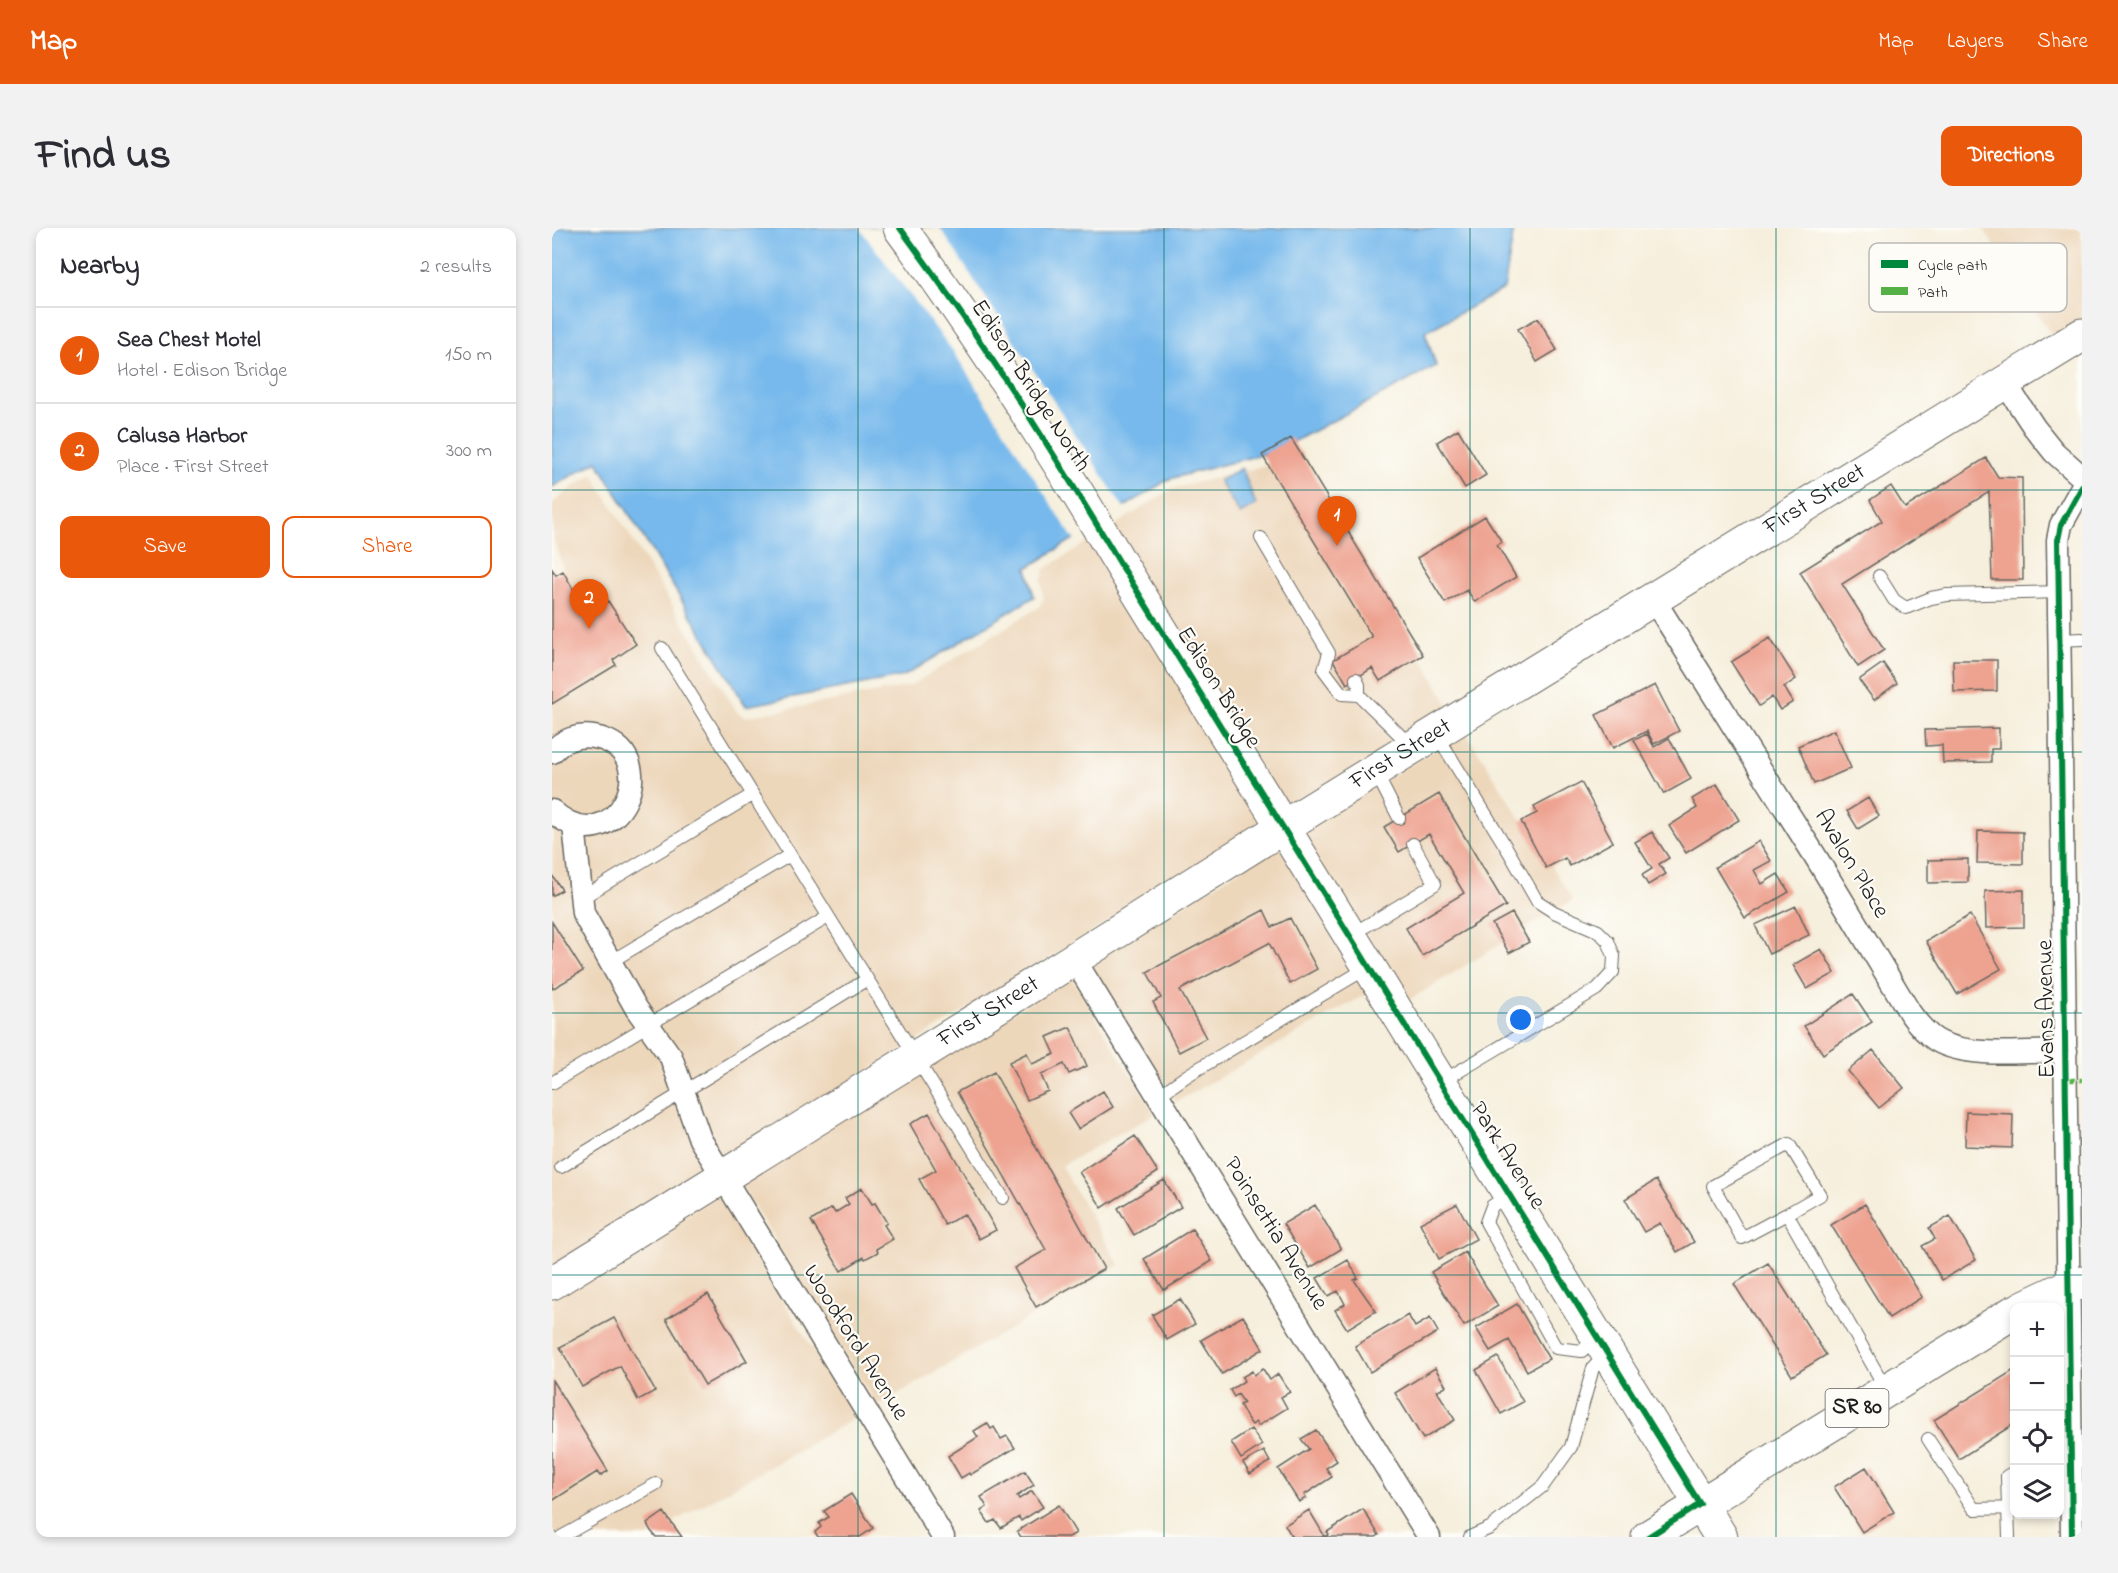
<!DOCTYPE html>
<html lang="en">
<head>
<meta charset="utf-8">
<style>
	body { margin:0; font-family:"Indie Flower",sans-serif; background:#f2f2f3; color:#2b2b33 }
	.controls { position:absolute; right:18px; bottom:18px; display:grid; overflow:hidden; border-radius:12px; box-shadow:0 3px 9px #0003 }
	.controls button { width:54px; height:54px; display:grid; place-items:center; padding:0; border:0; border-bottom:2px solid #e1e1e2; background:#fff; color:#2b2b33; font:30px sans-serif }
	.you { position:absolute; left:969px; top:792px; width:21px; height:21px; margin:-15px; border:4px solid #fff; border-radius:50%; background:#1a73e8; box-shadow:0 0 0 9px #1a73e833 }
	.badge { display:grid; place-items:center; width:39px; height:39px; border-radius:50%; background:#ea580c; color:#fff; font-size:20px; font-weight:700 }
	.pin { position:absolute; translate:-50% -50px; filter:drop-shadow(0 2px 3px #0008) }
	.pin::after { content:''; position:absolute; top:32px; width:21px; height:18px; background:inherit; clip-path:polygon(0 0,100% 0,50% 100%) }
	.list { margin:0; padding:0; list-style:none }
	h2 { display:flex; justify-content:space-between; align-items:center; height:78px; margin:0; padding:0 24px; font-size:26px }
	h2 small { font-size:20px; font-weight:400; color:#7c7c81 }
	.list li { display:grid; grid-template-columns:39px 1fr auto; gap:18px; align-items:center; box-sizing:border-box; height:96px; padding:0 24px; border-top:2px solid #e1e1e2 }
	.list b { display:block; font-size:22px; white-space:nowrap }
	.list p { margin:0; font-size:20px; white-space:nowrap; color:#7c7c81 }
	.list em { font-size:20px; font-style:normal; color:#7c7c81 }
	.actions { display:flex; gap:12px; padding:18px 24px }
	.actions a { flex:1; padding:14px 0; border:2px solid #ea580c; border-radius:12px; text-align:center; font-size:21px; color:#ea580c }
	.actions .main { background:#ea580c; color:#fff }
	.icon { flex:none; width:33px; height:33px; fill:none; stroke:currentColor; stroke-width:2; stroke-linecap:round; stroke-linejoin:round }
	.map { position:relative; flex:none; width:1530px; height:1309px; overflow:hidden; border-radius:12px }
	header { display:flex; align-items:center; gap:36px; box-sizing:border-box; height:84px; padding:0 30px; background:#ea580c; color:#fff }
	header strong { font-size:28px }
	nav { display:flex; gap:33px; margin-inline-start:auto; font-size:21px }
	.intro { display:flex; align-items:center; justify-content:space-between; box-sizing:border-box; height:144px; padding:0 36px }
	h1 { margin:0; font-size:42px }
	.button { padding:15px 27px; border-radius:12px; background:#ea580c; color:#fff; font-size:21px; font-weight:700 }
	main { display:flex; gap:36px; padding:0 36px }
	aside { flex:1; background:#fff; border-radius:12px; box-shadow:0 3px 9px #0003 }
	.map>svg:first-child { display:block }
	.built { fill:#edd7bb }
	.water { fill:#77b9ec; stroke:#4a6a84; stroke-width:1.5 }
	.pier { fill:#f6efdd }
	.building { fill:#eea391 }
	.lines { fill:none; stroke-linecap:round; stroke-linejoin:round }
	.lane-casing { stroke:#686660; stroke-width:14 }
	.street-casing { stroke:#686660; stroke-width:25 }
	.primary-casing { stroke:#686660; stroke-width:35 }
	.lane { stroke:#fff; stroke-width:12 }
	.street { stroke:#fff; stroke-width:22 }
	.primary { stroke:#fff; stroke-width:33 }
	.quiet { stroke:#55b145; stroke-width:4.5; stroke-dasharray:9 4.5; stroke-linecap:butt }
	.cycleway-casing { stroke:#fdfcf7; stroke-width:10 }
	.cycleway { stroke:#00873e; stroke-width:6 }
	.grid { fill:none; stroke:#0f766e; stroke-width:1.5; stroke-opacity:0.55 }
	.labels { text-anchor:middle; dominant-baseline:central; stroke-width:4.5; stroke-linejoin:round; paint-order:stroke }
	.shield { fill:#fdfcf7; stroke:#605f5e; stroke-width:1.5 }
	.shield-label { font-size:22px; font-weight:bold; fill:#1c1c1c }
	.street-label { font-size:24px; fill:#1c1c1c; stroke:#fdfcf7 }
	.key { fill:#fdfcf7; stroke:#bab9b5; stroke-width:1.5 }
	.key-label { font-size:16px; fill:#1c1c1c }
</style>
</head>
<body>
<header>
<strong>Map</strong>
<nav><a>Map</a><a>Layers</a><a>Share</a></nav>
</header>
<div class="intro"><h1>Find us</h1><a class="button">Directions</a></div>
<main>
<aside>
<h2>Nearby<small>2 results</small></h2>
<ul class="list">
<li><span class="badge">1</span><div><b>Sea Chest Motel</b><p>Hotel · Edison Bridge</p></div><em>150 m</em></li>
<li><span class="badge">2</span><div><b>Calusa Harbor</b><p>Place · First Street</p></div><em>300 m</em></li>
</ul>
<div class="actions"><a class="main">Save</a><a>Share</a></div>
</aside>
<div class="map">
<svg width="1530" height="1309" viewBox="0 0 1530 1309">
	<rect width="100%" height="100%" fill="#fdfcf7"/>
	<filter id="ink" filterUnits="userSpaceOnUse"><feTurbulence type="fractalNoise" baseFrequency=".0167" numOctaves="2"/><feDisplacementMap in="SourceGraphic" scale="12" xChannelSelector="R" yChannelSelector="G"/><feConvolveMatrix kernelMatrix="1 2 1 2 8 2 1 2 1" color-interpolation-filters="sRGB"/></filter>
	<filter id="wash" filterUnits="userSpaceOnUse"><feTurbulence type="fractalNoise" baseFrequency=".008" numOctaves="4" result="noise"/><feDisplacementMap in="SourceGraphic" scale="24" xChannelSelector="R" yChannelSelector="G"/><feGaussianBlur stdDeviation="1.35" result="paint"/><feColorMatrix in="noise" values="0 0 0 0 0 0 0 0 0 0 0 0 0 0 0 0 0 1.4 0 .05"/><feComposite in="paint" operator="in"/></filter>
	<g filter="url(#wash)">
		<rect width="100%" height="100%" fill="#f6efdd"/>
		<path class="built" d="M 1431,0 L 1530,0 L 1530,92 L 1501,110 Z
			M 749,223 L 899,481 L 735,582 L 560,299 L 620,261 L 730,233 Z
			M 41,247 L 185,484 L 193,489 L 358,458 L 487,379 L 492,370 L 489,354 L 493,341 L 539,312 L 714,595 L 0,1040 L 0,348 L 12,344 L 0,306 L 0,276 L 23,257 Z
			M 913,503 L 1021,672 L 857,772 L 748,604 Z
			M 727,617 L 818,764 L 624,874 L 539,736 Z
			M 519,749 L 603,886 L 509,938 L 567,1037 L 325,1178 L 187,954 Z
			M 166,967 L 303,1190 L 95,1309 L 0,1309 L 0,1070 Z"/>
		<path class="water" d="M 0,0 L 962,0 L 952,61 L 873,104 L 884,138 L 726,222 L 617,251 L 475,340 L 482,369 L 352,448 L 194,478 L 45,233 L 0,259 Z
			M 690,240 L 704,277 L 688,286 L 667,253 Z"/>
		<path class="pier" d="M 307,0 L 388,0 L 573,282 L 523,313 L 401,123 Z"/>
		<g id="blocks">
			<path class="building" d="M 986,90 L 1005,122 L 985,134 L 966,101 Z
				M 906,201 L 934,247 L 913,260 L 885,214 Z
				M 739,210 L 871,427 L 828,453 L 820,440 L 795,456 L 781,432 L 820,409 L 710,227 Z
				M 1434,230 L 1446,249 L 1470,250 L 1471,352 L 1440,352 L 1437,264 L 1290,356 L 1332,422 L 1306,439 L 1248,344 L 1330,293 L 1318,272 L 1339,258 L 1353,280 Z
				M 933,288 L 950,314 L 945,317 L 964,349 L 923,374 L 915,362 L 893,375 L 865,330 Z
				M 0,341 L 4,347 L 11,343 L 35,386 L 56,373 L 84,416 L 61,432 L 64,437 L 0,476 Z
				M 1218,410 L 1244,451 L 1232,459 L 1241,474 L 1228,482 L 1220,469 L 1207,478 L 1179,434 Z
				M 1401,432 L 1445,432 L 1445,463 L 1402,464 Z
				M 1331,435 L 1345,455 L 1322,472 L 1307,452 Z
				M 1103,457 L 1127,503 L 1102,516 L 1095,503 L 1061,520 L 1044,487 Z
				M 1447,500 L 1447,521 L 1439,521 L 1439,534 L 1391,535 L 1390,517 L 1374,518 L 1373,502 Z
				M 1282,502 L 1299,540 L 1262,556 L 1246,518 Z
				M 1095,506 L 1102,519 L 1117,510 L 1139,551 L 1112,566 L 1082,512 Z
				M 1029,554 L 1061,614 L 1018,638 L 1013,630 L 994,640 L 969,593 L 985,585 L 982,579 Z
				M 1165,556 L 1187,592 L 1134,625 L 1117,598 L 1145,580 L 1140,571 Z
				M 887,566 L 954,678 L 870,728 L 854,700 L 912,665 L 877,606 L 847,624 L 832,599 Z
				M 1316,570 L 1327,588 L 1306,601 L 1295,583 Z
				M 1426,603 L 1471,604 L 1471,636 L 1425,635 Z
				M 1100,604 L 1117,630 L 1107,636 L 1114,646 L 1096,657 L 1090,647 L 1100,641 L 1083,614 Z
				M 1207,613 L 1219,633 L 1202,642 L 1210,656 L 1226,646 L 1237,664 L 1193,690 L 1163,639 Z
				M 1416,631 L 1416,654 L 1376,655 L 1376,632 Z
				M 0,647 L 10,662 L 0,668 Z
				M 1472,662 L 1472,699 L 1434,700 L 1433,663 Z
				M 1244,678 L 1257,707 L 1217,726 L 1203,697 Z
				M 712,682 L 720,699 L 738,690 L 765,741 L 738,756 L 717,715 L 628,762 L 654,810 L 627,824 L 601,774 L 609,770 L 595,744 Z
				M 960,685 L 977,714 L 957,725 L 940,696 Z
				M 1418,687 L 1449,741 L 1405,766 L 1374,713 Z
				M 0,694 L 31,743 L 0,761 Z
				M 1269,721 L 1283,745 L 1255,761 L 1241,737 Z
				M 1301,766 L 1320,794 L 1271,826 L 1252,798 Z
				M 518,799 L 535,838 L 517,846 L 512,836 L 489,847 L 496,863 L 475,872 L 457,834 L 475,825 L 480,836 L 503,826 L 495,809 Z
				M 1321,822 L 1352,860 L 1327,880 L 1296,843 Z
				M 442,844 L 552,1041 L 484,1079 L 462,1040 L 494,1022 L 405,864 Z
				M 551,863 L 561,879 L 526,901 L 516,885 Z
				M 1414,884 L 1461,886 L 1460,920 L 1413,918 Z
				M 377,885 L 444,1002 L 427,1011 L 412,986 L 393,997 L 367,951 L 384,942 L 358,896 Z
				M 583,908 L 606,944 L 550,980 L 527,944 Z
				M 612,952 L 629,979 L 582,1007 L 566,980 Z
				M 1104,952 L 1142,1014 L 1125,1024 L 1108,995 L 1092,1004 L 1073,971 Z
				M 310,960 L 320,976 L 323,975 L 335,995 L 332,997 L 341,1011 L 324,1021 L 326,1024 L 313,1031 L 312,1029 L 289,1043 L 259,993 L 280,980 L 283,985 L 297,976 L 293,970 Z
				M 905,976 L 924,1011 L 887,1031 L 868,995 Z
				M 1313,976 L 1370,1069 L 1337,1090 L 1279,997 Z
				M 763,977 L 789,1021 L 758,1040 L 731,996 Z
				M 1398,988 L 1424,1032 L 1390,1052 L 1370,1018 L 1383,1011 L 1377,1000 Z
				M 640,1001 L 660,1033 L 612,1062 L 592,1031 Z
				M 913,1024 L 946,1078 L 912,1098 L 879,1044 Z
				M 796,1032 L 806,1050 L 802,1052 L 824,1083 L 795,1101 L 783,1082 L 793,1076 L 786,1063 L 776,1068 L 765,1050 Z
				M 1216,1035 L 1274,1127 L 1240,1148 L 1182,1056 Z
				M 156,1066 L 195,1133 L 153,1157 L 114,1091 Z
				M 628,1071 L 643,1096 L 615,1112 L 600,1087 Z
				M 965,1076 L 997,1131 L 975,1143 L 957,1112 L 938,1123 L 924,1100 Z
				M 856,1087 L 863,1099 L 878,1090 L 886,1104 L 818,1144 L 803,1118 Z
				M 691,1088 L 711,1121 L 670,1146 L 649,1112 Z
				M 62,1090 L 103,1163 L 86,1172 L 68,1138 L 30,1159 L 8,1119 Z
				M 946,1129 L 971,1174 L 949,1186 L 924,1142 Z
				M 883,1140 L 894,1158 L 885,1163 L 903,1192 L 871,1211 L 843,1165 Z
				M 711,1141 L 718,1152 L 726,1146 L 738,1164 L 729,1169 L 735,1180 L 706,1198 L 704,1194 L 700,1197 L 695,1190 L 688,1177 L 692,1175 L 686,1166 L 682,1169 L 678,1162 L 692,1153 L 690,1149 L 700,1143 L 702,1147 Z
				M 1462,1142 L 1462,1196 L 1407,1231 L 1382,1192 Z
				M 0,1152 L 56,1243 L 48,1248 L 45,1244 L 0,1273 Z
				M 435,1195 L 439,1201 L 442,1199 L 449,1211 L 455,1208 L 463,1220 L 418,1247 L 417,1245 L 409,1250 L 396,1228 L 426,1209 L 422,1203 Z
				M 699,1201 L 710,1217 L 689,1231 L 679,1214 Z
				M 764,1202 L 785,1233 L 774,1240 L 780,1249 L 752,1267 L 754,1270 L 747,1274 L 726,1241 L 757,1221 L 749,1211 Z
				M 712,1223 L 718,1234 L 698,1246 L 691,1235 Z
				M 1314,1239 L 1342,1284 L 1310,1304 L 1282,1259 Z
				M 473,1243 L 482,1257 L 465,1268 L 467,1271 L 480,1263 L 491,1279 L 469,1293 L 467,1289 L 449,1300 L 443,1292 L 437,1295 L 429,1283 L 435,1279 L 429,1269 Z
				M 299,1266 L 321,1300 L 308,1309 L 266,1309 L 263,1304 L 269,1299 L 267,1295 L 277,1289 L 272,1283 Z
				M 507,1277 L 524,1305 L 517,1309 L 469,1309 L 465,1303 Z
				M 811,1281 L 827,1307 L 824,1309 L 772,1309 L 777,1306 L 775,1304 Z
				M 757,1282 L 772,1307 L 769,1309 L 740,1309 L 733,1297 Z
				M 112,1284 L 116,1290 L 130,1309 L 104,1309 L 99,1303 L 95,1296 Z"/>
		</g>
	</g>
	<g filter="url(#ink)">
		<use href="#blocks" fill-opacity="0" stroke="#686660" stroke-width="1.5"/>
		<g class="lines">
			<g class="lane-casing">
				<path id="lane" d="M 709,310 L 777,425 L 772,442 L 790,466 L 807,467 L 860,519
					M 1327,348 L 1342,372 L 1354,380 L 1379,370 L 1395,367 L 1507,364
					M 1508,412 L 1530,411
					M 110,420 L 451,970
					M 804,451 L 807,457 L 807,467
					M 885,507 L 957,624 L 985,673 L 1002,684 L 1046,703 L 1056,713 L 1062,728 L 1061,744 L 1045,761 L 889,854
					M 823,543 L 847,590
					M 28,671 L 200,567
					M 799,707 L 883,656 L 861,616
					M 58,734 L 238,627
					M 0,855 L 276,689
					M 606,868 L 636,847 L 815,740
					M 9,939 L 314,752
					M 956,967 L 940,978 L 934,994 L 1004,1120 L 1030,1123 L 1043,1109
					M 1235,986 L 1190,1010 L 1161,958 L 1237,916 L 1268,967 L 1235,986 L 1334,1161
					M 1376,1211 L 1422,1281 L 1462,1280
					M 9,1309 L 104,1256
					M 918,1309 L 938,1300 L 991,1258 L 1019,1219 L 1041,1140 L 1054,1126
					M 1457,1309 L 1455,1248 L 1462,1244"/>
			</g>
			<g class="street-casing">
				<path id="street" d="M 1453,155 L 1482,199 L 1502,224 L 1530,249
					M 1102,372 L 1265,631 L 1358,785 C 1365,795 1373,805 1384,812 C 1416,831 1476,823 1514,823
					M 0,524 C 11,512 26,506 42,509 C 118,523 64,641 0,583
					M 22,597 L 31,685 L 84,780 L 119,829 L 148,911 L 391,1309
					M 522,731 L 877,1309
					M 1520,1309 L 1506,312 L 1509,297 L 1530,259"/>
			</g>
			<g class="primary-casing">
				<g id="primary">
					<path d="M 348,0 C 429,109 501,223 571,340 L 1169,1309"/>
					<path id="s1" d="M 0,1055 L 522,731 L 731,599 L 1530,107"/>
					<path d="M 1470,1080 L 1516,1058 L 1530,1055"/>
					<path d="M 1096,1309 L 1462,1084"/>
				</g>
			</g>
			<use href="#lane" class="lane"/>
			<use href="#street" class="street"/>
			<use href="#primary" class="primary"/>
			<path class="quiet" d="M 1514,852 L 1530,852"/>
			<g class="cycleway-casing">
				<path id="cycleway" d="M 348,0 C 429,109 501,223 571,340 L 1148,1276 L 1096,1309
					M 1520,1309 L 1506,312 L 1509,297 L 1530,259"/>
			</g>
			<use href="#cycleway" class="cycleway"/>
		</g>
	</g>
	<path class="grid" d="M 306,0 L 306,1309M 612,0 L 612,1309M 918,0 L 918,1309M 1224,0 L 1224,1309M 0,262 L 1530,262M 0,524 L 1530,524M 0,785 L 1530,785M 0,1047 L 1530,1047"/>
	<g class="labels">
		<rect class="shield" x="1273.5" y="1161" width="63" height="38" rx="4.5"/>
		<g class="shield-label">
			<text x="1305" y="1180">SR 80</text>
		</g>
		<g class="street-label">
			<text transform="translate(478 158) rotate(57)">Edison Bridge North</text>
			<text stroke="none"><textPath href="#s1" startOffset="1486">First Street</textPath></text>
			<text transform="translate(666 460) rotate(58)">Edison Bridge</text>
			<text stroke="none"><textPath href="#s1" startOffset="1000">First Street</textPath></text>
			<text transform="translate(1299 636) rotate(59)">Avalon Place</text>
			<text transform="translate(1495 781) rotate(-91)">Evans Avenue</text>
			<text stroke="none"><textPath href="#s1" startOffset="514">First Street</textPath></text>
			<text transform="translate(955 928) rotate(58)">Park Avenue</text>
			<text transform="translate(723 1006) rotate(58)">Poinsettia Avenue</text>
			<text transform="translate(303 1115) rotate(58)">Woodford Avenue</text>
		</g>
	</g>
	<rect x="1317" y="15" width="198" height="69" rx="9" class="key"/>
	<rect x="1329" y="32" width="27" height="8" fill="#00873e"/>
	<rect x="1329" y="59" width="27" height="8" fill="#55b145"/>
	<g class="key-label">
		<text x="1366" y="42">Cycle path</text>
		<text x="1366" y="69">Path</text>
	</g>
</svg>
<div class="controls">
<button>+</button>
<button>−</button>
<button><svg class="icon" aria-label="locate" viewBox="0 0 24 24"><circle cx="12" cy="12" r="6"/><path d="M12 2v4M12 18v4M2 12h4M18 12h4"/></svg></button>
<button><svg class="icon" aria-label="layers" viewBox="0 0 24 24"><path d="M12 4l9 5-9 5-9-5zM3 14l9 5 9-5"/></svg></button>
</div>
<div class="you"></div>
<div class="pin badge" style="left:785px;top:318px">1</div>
<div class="pin badge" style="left:37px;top:401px">2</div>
</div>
</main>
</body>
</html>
